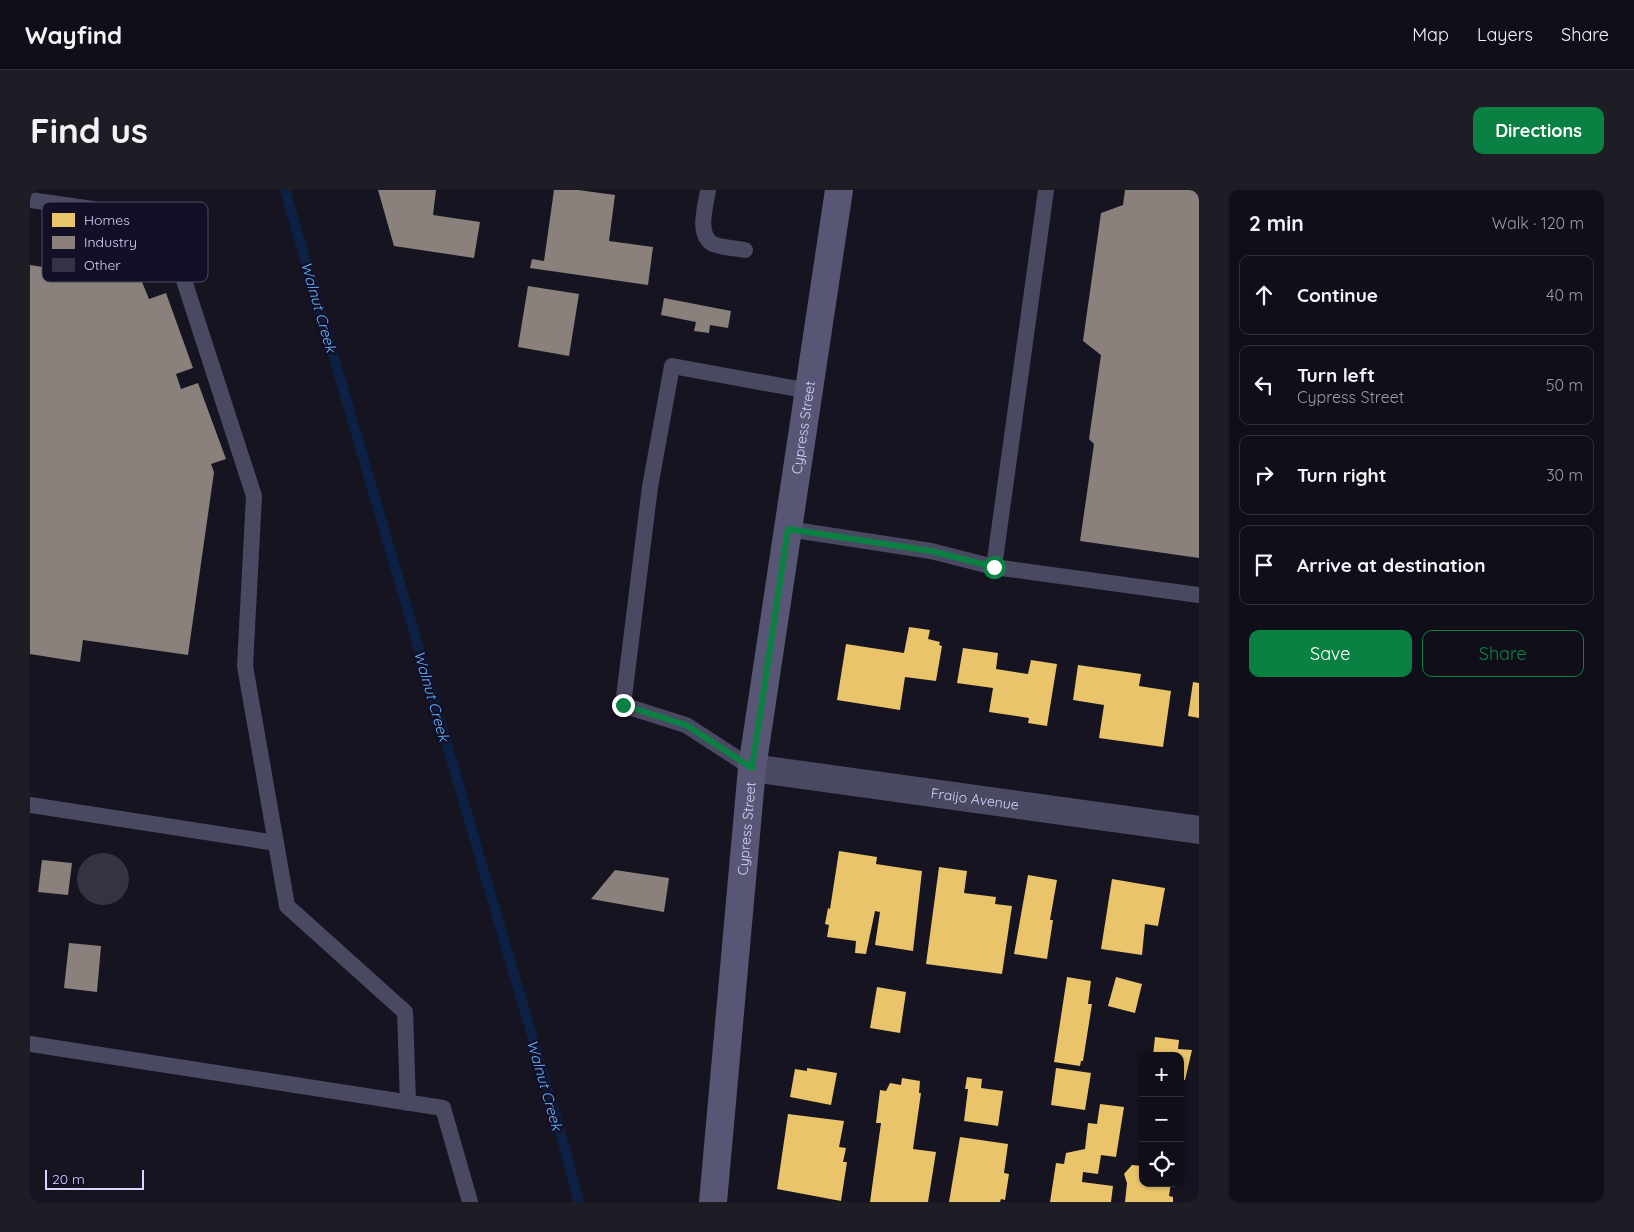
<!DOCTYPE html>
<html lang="en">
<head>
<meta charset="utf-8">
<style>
	:root { --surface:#100f19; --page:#1e1d26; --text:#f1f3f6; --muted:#9c9ca2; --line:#302f38; --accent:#0b8043 }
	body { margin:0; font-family:Quicksand,sans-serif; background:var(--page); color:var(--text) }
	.controls { position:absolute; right:15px; bottom:15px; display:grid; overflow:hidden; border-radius:10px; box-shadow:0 1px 4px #0004 }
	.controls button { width:45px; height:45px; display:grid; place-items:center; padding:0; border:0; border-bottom:1px solid var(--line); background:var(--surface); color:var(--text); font:25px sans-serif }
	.scale { position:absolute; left:15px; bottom:12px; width:99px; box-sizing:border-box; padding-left:5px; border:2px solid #d9d4ff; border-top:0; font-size:14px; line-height:18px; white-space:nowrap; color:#d9d4ff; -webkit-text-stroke:4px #130f26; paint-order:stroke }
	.stop { position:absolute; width:15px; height:15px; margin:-11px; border:4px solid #0b8043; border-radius:50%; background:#fff }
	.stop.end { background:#0b8043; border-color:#fff; box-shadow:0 1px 5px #0008 }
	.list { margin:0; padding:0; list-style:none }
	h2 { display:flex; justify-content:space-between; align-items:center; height:65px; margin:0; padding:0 20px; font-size:21px }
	h2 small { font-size:16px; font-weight:400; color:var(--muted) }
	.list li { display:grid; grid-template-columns:32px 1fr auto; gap:15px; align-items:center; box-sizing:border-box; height:80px; margin:0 10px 10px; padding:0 10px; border:1px solid var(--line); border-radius:10px }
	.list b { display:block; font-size:19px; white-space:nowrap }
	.list p { margin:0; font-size:16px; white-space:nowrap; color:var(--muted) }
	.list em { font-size:16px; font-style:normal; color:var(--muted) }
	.actions { display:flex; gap:10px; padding:15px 20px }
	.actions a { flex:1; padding:11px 0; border:1px solid var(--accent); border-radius:10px; text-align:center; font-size:18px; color:var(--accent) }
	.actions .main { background:var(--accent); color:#fff }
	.icon { flex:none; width:28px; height:28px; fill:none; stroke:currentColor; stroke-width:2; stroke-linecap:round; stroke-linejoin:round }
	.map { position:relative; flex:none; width:1169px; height:1012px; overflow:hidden; border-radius:10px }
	header { display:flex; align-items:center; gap:30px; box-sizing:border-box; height:70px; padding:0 25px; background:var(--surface); border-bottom:1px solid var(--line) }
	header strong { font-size:24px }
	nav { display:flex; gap:28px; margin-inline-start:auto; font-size:18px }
	.intro { display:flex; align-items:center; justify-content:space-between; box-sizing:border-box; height:120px; padding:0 30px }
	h1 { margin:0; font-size:35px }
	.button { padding:12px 22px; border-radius:10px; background:var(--accent); color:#fff; font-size:18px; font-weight:700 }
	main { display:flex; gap:30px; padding:0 30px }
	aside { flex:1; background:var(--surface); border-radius:10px; box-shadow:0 1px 4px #0004 }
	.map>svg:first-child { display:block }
</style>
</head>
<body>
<header>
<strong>Wayfind</strong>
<nav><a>Map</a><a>Layers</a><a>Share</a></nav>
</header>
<div class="intro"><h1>Find us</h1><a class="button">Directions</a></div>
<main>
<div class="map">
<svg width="1169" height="1012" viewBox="0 0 1169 1012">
	<rect width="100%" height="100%" fill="#161421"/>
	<g fill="#e9c46a">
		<path d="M 879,437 L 900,440 L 898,449 L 910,452 L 909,455 L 912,456 L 906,491 L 875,487 L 870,520 L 807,510 L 816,454 L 874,463 Z"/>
		<path d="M 933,458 L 968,463 L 966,479 L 998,484 L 1001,470 L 1027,474 L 1017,536 L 998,533 L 999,528 L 959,522 L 963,498 L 927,493 Z"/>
		<path d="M 1048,475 L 1111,484 L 1109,496 L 1141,501 L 1133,557 L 1069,548 L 1074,515 L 1043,510 Z"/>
		<path d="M 1163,492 L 1169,493 L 1169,528 L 1158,526 Z"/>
		<path d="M 809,661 L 847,667 L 846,674 L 892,681 L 883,761 L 845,755 L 850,722 L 845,721 L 836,764 L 825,763 L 826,751 L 797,747 L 799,735 L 795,734 L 798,718 L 800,719 Z"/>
		<path d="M 909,677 L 937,681 L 934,703 L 966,707 L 965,714 L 982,716 L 972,784 L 896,774 Z"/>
		<path d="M 998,685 L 1027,690 L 1020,730 L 1023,730 L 1017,769 L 984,764 Z"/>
		<path d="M 1082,689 L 1135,698 L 1128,736 L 1115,734 L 1112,765 L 1071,759 Z"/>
		<path d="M 1037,787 L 1061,791 L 1058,814 L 1062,814 L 1053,871 L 1051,871 L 1050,876 L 1024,872 Z"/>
		<path d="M 1086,787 L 1112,794 L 1105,823 L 1078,816 Z"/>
		<path d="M 847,797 L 876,802 L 870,843 L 840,838 Z"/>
		<path d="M 1125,847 L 1149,850 L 1148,859 L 1162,860 L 1155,890 L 1150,890 L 1150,866 L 1123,866 Z"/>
		<path d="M 777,878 L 807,883 L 801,915 L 760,907 L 765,879 L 777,881 Z"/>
		<path d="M 1026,878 L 1061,883 L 1055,920 L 1021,915 Z"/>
		<path d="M 937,887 L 952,889 L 951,898 L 973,901 L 968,936 L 934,931 L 938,899 L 935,899 Z"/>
		<path d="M 872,888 L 890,891 L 889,903 L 891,903 L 883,959 L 906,962 L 898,1012 L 840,1012 L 851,933 L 846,933 L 850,900 L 856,901 L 860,893 L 871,895 Z"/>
		<path d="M 1070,914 L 1094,917 L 1086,967 L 1071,965 L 1068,984 L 1053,982 L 1052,992 L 1083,996 L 1081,1012 L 1020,1012 L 1026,973 L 1034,974 L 1036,963 L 1055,959 L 1058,933 L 1067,934 Z"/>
		<path d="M 758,924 L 814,931 L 809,957 L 816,958 L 813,972 L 817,972 L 811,1011 L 747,999 Z"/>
		<path d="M 930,947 L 978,954 L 974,983 L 979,984 L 975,1010 L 971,1009 L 970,1012 L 919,1012 Z"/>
		<path d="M 1102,975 L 1113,976 L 1113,993 L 1141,993 L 1139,1006 L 1143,1007 L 1143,1012 L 1095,1012 L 1097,993 L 1094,984 Z"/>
	</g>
	<g fill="#8a817c">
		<path d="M 348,0 L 406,0 L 403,25 L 450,32 L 444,68 L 364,56 Z"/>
		<path d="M 524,0 L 548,0 L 585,5 L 579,51 L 623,57 L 618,95 L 500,78 L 502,69 L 514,71 Z"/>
		<path d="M 1095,0 L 1169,0 L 1169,368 L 1050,351 L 1064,254 L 1059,249 L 1071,165 L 1053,151 L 1071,23 L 1093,15 Z"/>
		<path d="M 0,75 L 112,92 L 119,109 L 136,103 L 163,178 L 146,184 L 151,199 L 168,193 L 196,269 L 181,274 L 184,282 L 158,465 L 53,450 L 50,472 L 0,464 Z"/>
		<path d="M 498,96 L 549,104 L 539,166 L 488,157 Z"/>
		<path d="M 634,108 L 701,121 L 698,138 L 680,135 L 679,143 L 664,141 L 666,132 L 631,125 Z"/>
		<path d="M 12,670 L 42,673 L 38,705 L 8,702 Z"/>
		<path d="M 585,680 L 639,688 L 634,722 L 561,709 Z"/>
		<path d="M 39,753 L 71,756 L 67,802 L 34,798 Z"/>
	</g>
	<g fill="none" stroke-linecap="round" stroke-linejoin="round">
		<path stroke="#0d2144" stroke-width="10" d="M 255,0 L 533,952 L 549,1012"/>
	</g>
	<circle fill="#343243" cx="73" cy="689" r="26"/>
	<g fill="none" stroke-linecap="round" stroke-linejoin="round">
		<g stroke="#4a4962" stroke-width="16">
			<path d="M 678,0 C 676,15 666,45 683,54 C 692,58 706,58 715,60"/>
			<path d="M 0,10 L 104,25 L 140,47 L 224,306 L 215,476 L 257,716 L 375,822 L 378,913"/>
			<path d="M 758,339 L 901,361 L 964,377 L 1169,405"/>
			<path d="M 964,377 L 1016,0"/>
			<path d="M 722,578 L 656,535 L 593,515 L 620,297 L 642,176 L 779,201"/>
			<path d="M 0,615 L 246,653"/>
			<path d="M 0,854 L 413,918 L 440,1012"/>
		</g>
		<path stroke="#4a4962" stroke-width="28" id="s1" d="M 722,578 L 1169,640"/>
		<path stroke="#575674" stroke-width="28" id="s2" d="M 683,1012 L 722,578 L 809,0"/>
	</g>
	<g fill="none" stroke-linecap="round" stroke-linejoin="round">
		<path stroke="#0b8043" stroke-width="6" d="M 593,515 L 656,535 L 722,578 L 758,339 L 901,361 L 964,377"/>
	</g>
	<g text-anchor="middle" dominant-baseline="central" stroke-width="5" stroke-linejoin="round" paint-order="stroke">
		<g font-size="14" fill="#d9d4ff" stroke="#130f26">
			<text stroke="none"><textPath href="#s2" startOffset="780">Cypress Street</textPath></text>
			<text stroke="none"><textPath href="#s1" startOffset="225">Fraijo Avenue</textPath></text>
			<text stroke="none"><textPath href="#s2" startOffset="375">Cypress Street</textPath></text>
		</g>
		<g font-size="15" font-style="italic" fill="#62b6ff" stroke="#130f26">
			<text transform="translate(289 117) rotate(74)">Walnut Creek</text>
			<text transform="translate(402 506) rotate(74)">Walnut Creek</text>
			<text transform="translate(515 895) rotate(74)">Walnut Creek</text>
		</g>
	</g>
	<rect x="12" y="12" width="166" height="80" rx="8" fill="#130f26" stroke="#4e4a67" stroke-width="1"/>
	<rect x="22" y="23" width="23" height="14" fill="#e9c46a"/>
	<rect x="22" y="46" width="23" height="13" fill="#8a817c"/>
	<rect x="22" y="68" width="23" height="14" fill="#343243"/>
	<g font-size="14" fill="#d9d4ff">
		<text x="54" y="35">Homes</text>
		<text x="54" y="57">Industry</text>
		<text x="54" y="80">Other</text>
	</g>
</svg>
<div class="controls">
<button>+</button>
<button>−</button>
<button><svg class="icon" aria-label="locate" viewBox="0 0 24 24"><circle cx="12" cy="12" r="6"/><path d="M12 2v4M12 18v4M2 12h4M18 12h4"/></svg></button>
</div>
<div class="scale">20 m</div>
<div class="stop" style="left:964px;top:377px"></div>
<div class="stop end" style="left:593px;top:515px"></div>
</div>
<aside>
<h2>2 min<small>Walk · 120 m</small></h2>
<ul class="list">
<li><svg class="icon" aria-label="ahead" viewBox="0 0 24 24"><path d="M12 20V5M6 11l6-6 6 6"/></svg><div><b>Continue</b></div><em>40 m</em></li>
<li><svg class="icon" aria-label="left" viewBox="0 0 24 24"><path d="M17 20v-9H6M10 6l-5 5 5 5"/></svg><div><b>Turn left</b><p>Cypress Street</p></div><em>50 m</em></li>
<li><svg class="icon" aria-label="right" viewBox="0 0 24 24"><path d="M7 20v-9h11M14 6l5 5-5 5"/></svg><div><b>Turn right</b></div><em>30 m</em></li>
<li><svg class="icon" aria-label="arrive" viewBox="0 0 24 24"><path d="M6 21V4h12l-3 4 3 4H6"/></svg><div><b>Arrive at destination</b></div></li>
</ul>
<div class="actions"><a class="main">Save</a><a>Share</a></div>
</aside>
</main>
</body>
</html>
